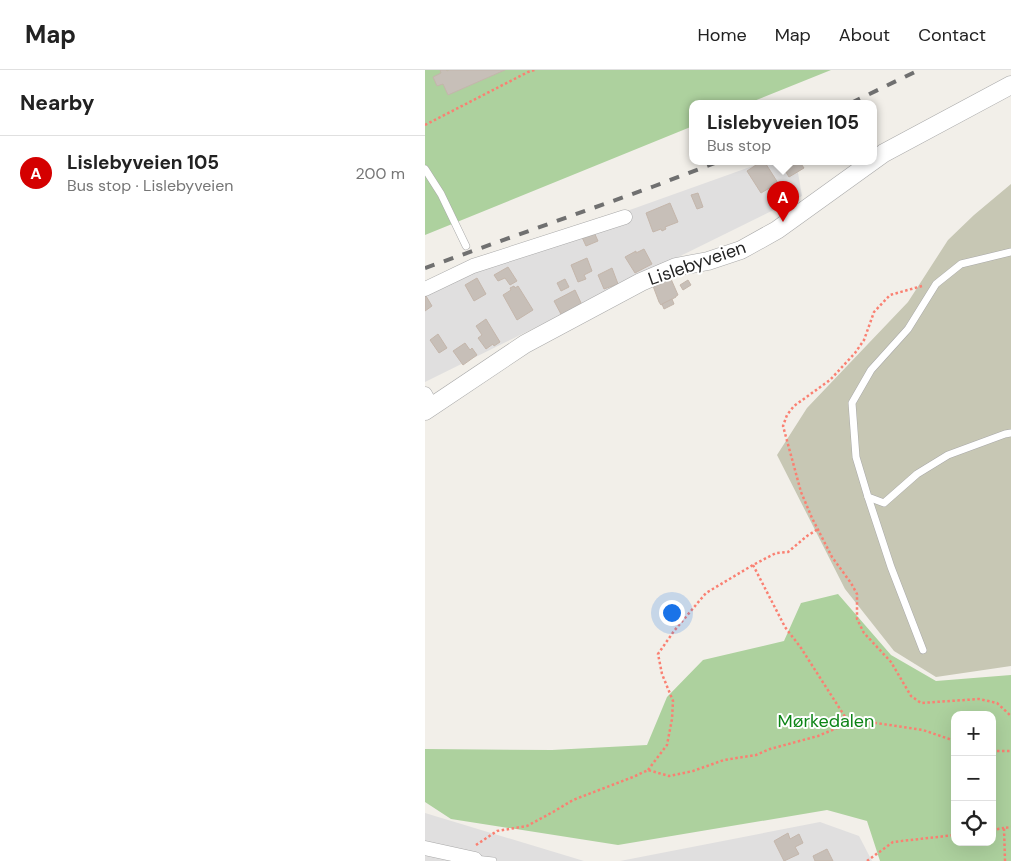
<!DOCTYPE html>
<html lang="en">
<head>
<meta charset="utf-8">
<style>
	:root { --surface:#fff; --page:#f2f2f2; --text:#222; --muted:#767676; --line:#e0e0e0; --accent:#d40000 }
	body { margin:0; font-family:"DM Sans",sans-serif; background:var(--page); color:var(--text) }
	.controls { position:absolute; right:15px; bottom:15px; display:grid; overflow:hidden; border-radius:10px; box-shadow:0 5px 20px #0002 }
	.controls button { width:45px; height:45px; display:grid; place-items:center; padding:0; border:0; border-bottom:1px solid var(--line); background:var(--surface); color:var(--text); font:25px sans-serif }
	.you { position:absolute; left:246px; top:542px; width:18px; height:18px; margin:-12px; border:4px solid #fff; border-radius:50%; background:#1a73e8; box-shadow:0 0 0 8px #1a73e833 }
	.badge { display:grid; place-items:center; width:32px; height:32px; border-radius:50%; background:var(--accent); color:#fff; font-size:16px; font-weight:700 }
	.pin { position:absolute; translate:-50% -41px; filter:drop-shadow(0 1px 2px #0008) }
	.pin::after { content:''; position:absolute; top:26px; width:18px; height:15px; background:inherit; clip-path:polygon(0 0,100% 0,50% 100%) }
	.popup { position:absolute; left:264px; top:30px; width:188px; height:65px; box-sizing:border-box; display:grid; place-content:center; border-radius:10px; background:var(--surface); filter:drop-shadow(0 1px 4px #0005); font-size:16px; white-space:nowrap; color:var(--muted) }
	.popup b { font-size:19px; color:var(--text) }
	.popup::after { content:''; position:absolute; left:50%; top:100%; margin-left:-10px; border:10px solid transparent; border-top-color:var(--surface) }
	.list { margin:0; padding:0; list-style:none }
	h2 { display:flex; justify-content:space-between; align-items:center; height:65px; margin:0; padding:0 20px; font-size:21px }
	h2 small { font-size:16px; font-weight:400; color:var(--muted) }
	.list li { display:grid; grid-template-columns:32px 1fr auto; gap:15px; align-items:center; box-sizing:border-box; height:75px; padding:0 20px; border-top:1px solid var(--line) }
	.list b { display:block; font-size:19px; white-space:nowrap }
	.list p { margin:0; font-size:16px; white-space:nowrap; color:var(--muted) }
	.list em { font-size:16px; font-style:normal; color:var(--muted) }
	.icon { flex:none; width:28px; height:28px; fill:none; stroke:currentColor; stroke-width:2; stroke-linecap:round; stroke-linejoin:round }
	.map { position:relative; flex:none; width:586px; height:791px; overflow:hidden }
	header { display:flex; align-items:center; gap:30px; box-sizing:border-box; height:70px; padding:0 25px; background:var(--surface); border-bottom:1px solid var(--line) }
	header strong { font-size:24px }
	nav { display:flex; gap:28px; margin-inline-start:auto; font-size:18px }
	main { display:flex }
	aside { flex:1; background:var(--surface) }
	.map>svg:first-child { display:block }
</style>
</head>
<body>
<header>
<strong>Map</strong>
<nav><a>Home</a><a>Map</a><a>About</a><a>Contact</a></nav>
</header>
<main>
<aside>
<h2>Nearby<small></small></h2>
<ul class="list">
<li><span class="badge">A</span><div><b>Lislebyveien 105</b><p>Bus stop · Lislebyveien</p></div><em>200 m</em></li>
</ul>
</aside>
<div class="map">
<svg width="586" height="791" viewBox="0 0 586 791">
	<rect width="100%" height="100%" fill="#f2efe9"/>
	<g fill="#e0dfdf">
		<path d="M 342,91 L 371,91 L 377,126 L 0,312 L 0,213 Z"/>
		<path d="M 0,743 L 159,791 L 0,791 Z"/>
		<path d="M 395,752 L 434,766 L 447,791 L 195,791 Z"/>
	</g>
	<path fill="#c7c7b4" d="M 586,114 L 586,596 L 511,607 L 469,581 L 420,519 L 352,385 L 382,338 L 483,232 L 523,170 L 549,145 Z"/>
	<g fill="#add19e" fill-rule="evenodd">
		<path d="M 0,0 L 406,0 L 324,33 L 268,33 L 268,56 L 0,165 Z"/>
		<path d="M 413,524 L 466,585 L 511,611 L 586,605 L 586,791 L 455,791 L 442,751 L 402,740 L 193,775 L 26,749 L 0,732 L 0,679 L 127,680 L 222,675 L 242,627 L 278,590 L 359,571 L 376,533 ZM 530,645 L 567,645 L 567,772 L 530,772 Z"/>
	</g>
	<g fill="#c7bfb8" stroke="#c4b6ab">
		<path d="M 15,0 L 21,0 L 22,1 L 24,0 L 80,0 L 23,25 L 18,14 L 12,16 L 8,7 L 16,3 Z"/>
		<path d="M 337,91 L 339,91 L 353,113 L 336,123 L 322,101 Z"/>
		<path d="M 372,91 L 374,91 L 379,98 L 364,107 L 359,99 Z"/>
		<path d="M 273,123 L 278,137 L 272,139 L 266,125 Z"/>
		<path d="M 245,133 L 253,152 L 240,157 L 241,159 L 237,161 L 236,159 L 228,162 L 221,143 Z"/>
		<path d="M 168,160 L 173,171 L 161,176 L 156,165 Z"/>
		<path d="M 219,179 L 227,194 L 210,203 L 200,187 L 211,181 L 211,183 Z"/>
		<path d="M 162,188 L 167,201 L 159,205 L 161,209 L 153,212 L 146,195 Z"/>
		<path d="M 83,197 L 92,211 L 85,215 L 80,208 L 73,211 L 69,205 Z"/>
		<path d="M 187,198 L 193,214 L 179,219 L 173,205 Z"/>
		<path d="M 52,208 L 61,224 L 49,231 L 40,215 Z"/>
		<path d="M 140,209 L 144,217 L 136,221 L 132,213 Z"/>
		<path d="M 246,209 L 253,225 L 251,226 L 251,227 L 236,235 L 234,232 L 228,216 Z"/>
		<path d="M 263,210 L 266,215 L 258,220 L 255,215 Z"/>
		<path d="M 89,216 L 90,218 L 93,216 L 108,240 L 92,250 L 78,225 L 86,220 L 85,218 Z"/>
		<path d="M 150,220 L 157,235 L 137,246 L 129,231 Z"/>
		<path d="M 1,226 L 7,236 L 0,241 L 0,227 Z"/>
		<path d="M 247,229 L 249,234 L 239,239 L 237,234 Z"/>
		<path d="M 61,249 L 75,272 L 69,276 L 68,274 L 61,279 L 53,268 L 57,265 L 51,256 Z"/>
		<path d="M 13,264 L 22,278 L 14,283 L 5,270 Z"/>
		<path d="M 40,273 L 45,280 L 47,278 L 52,285 L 38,295 L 28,281 Z"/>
		<path d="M 363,763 L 365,769 L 374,764 L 378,773 L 370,777 L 374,784 L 359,791 L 349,771 Z"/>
		<path d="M 402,779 L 408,791 L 390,791 L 388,786 Z"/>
	</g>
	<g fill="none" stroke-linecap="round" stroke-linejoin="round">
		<defs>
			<g id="service">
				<path d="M 0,99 L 16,124 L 41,176"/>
				<path d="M 586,182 L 536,194 L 511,214 L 483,259 L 446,300 L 427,333 L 431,387 L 443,427 L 459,433 L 492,404 L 523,385 L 580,364 L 586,363"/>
				<path d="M 443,427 L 466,497 L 498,580"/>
				<path d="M 49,790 L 50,789 L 68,791"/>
			</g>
			<g id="minor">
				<path d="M 0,219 L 48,196 L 200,147"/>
				<path d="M 0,324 L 7,337"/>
				<path d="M 0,778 L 50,789"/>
			</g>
			<path id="tertiary" d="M 0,341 L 100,274 L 216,212 L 251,197 L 283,191 L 316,180 L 352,160 L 459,83 L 586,15"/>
		</defs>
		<use href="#service" stroke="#a9a9a9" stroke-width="8"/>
		<use href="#minor" stroke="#a9a9a9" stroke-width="15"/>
		<use href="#tertiary" stroke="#a9a9a9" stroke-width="19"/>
		<g stroke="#fa8072" stroke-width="2.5" stroke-dasharray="2.5 2.5" stroke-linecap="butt">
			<path d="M 0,55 L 103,2 L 110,0"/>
			<path d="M 497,216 L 465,225 L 449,242 L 439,270 L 430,283 L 405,310 L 369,336 L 362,345 L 358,356 L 376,422 L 387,448 L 407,487 L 426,513 L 432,524 L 432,549 L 439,563 L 466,592 L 486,626 L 496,633 L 554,629 L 572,633 L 586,646"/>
			<path d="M 328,495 L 360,557 L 376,578 L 424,653"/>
			<path d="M 567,681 L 586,681"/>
			<path d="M 223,700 L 242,675 L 247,649 L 248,631 L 237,604 L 233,584 L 249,561 L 281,523 L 328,495 L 351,483 L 363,482 L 382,466 L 393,459"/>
			<path d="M 567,760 L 579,758"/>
			<path d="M 51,775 L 72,761 L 102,756 L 128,742 L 148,730 L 208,707 L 223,700 L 244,706 L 268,701 L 299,690 L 331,685 L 345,679 L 393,666 L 424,653 L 451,653 L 498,660 L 530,671"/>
			<path d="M 442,791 L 468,772 L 530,765"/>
			<path d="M 580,791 L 579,758 L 586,757"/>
		</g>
		<use href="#service" stroke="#fff" stroke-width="7"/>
		<use href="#minor" stroke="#fff" stroke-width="14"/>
		<use href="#tertiary" stroke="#fff" stroke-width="18"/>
		<g stroke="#707070" stroke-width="4" stroke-dasharray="10 10" stroke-linecap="butt">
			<path d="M 426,33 L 494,0"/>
			<path d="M 0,198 L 227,117 L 295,91"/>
		</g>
	</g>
	<g text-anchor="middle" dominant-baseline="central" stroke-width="4" stroke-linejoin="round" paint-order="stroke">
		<g font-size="18" fill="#222" stroke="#fff">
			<text transform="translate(272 193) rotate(-19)">Lislebyveien</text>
		</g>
		<g font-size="18" fill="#0c8416" stroke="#fff">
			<text x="401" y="651">Mørkedalen</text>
		</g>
	</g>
</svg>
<div class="controls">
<button>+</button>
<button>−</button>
<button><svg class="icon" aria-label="locate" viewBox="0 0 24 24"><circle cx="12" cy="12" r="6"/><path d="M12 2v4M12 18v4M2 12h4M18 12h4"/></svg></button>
</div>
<div class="you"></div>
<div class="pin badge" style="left:358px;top:152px">A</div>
<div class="popup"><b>Lislebyveien 105</b>Bus stop</div>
</div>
</main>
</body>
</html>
